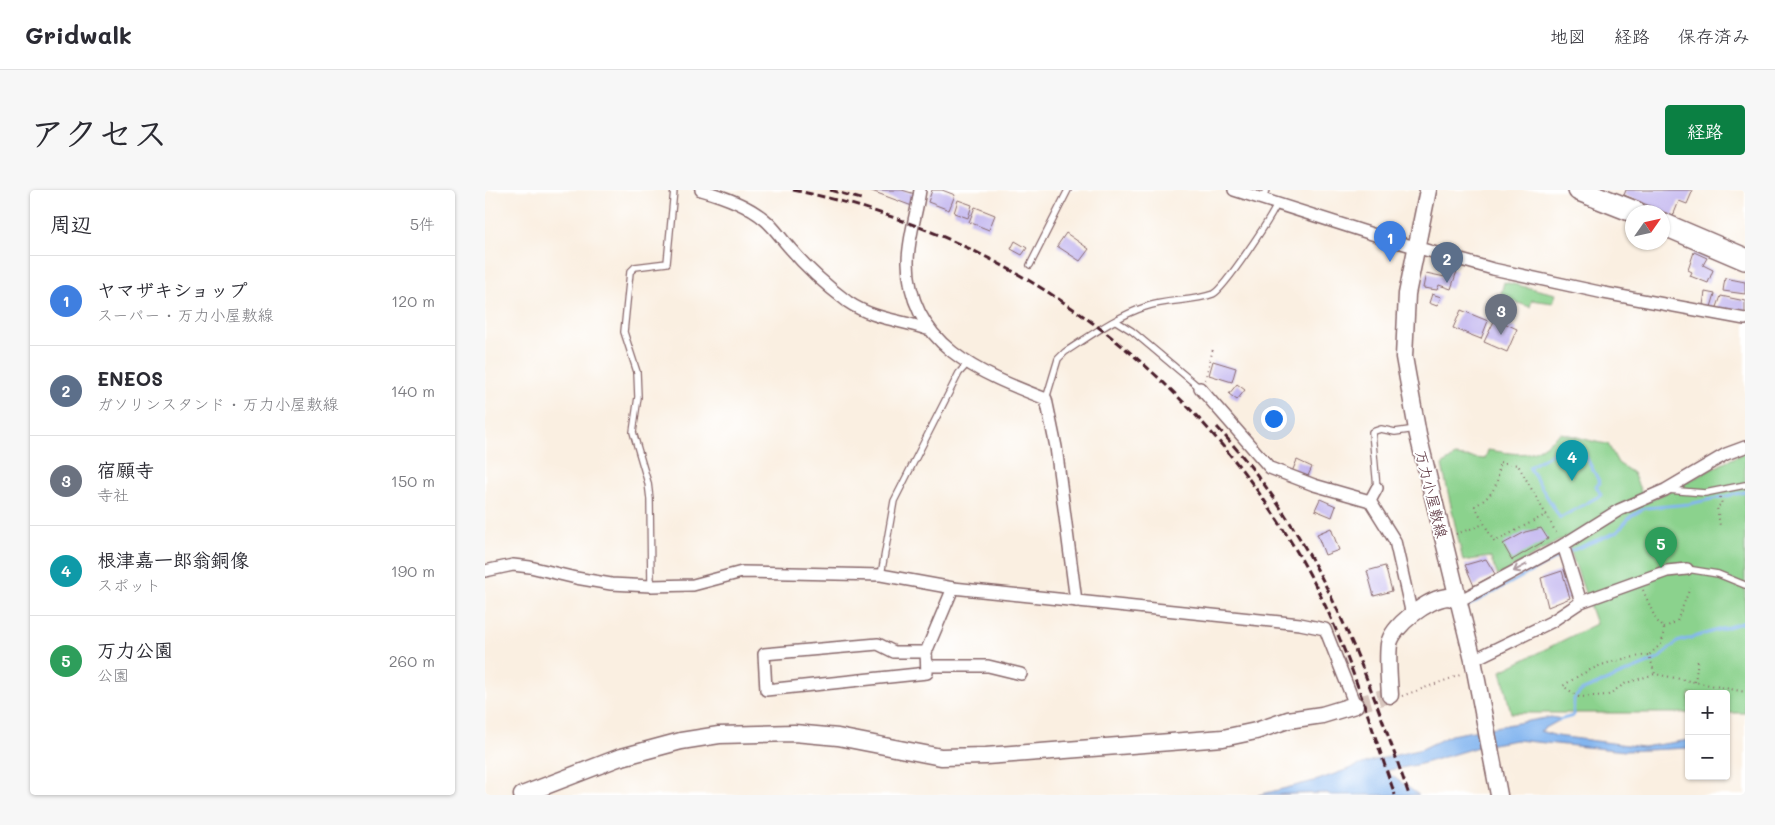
<!DOCTYPE html>
<html lang="ja">
<head>
<meta charset="utf-8">
<style>
	:root { --surface:#fff; --page:#f7f7f7; --text:#2b2b33; --muted:#7c7c81; --line:#e1e1e2; --accent:#0b8043 }
	body { margin:0; font-family:Mali,"Klee One",sans-serif; background:var(--page); color:var(--text) }
	.controls { position:absolute; right:15px; bottom:15px; display:grid; overflow:hidden; border-radius:5px; box-shadow:0 1px 4px #0004 }
	.controls button { width:45px; height:45px; display:grid; place-items:center; padding:0; border:0; border-bottom:1px solid var(--line); background:var(--surface); color:var(--text); font:25px sans-serif }
	.compass { position:absolute; left:1140px; top:15px; width:45px; height:45px; border-radius:50%; background:var(--surface); box-shadow:0 1px 4px #0004; rotate:56deg }
	.you { position:absolute; left:788px; top:228px; width:18px; height:18px; margin:-12px; border:4px solid #fff; border-radius:50%; background:#1a73e8; box-shadow:0 0 0 8px #1a73e833 }
	.badge { display:grid; place-items:center; width:32px; height:32px; border-radius:50%; background:var(--accent); color:#fff; font-size:16px; font-weight:700 }
	.pin { position:absolute; translate:-50% -41px; filter:drop-shadow(0 1px 2px #0008) }
	.pin::after { content:''; position:absolute; top:26px; width:18px; height:15px; background:inherit; clip-path:polygon(0 0,100% 0,50% 100%) }
	.list { margin:0; padding:0; list-style:none }
	h2 { display:flex; justify-content:space-between; align-items:center; height:65px; margin:0; padding:0 20px; font-size:21px }
	h2 small { font-size:16px; font-weight:400; color:var(--muted) }
	.list li { display:grid; grid-template-columns:32px 1fr auto; gap:15px; align-items:center; box-sizing:border-box; height:90px; padding:0 20px; border-top:1px solid var(--line) }
	.list b { display:block; font-size:19px; white-space:nowrap }
	.list p { margin:0; font-size:16px; white-space:nowrap; color:var(--muted) }
	.list em { font-size:16px; font-style:normal; color:var(--muted) }
	.map { position:relative; flex:none; width:1260px; height:605px; overflow:hidden; border-radius:5px }
	header { display:flex; align-items:center; gap:30px; box-sizing:border-box; height:70px; padding:0 25px; background:var(--surface); border-bottom:1px solid var(--line) }
	header strong { font-size:24px }
	nav { display:flex; gap:28px; margin-inline-start:auto; font-size:18px }
	.intro { display:flex; align-items:center; justify-content:space-between; box-sizing:border-box; height:120px; padding:0 30px }
	h1 { margin:0; font-size:35px }
	.button { padding:12px 22px; border-radius:5px; background:var(--accent); color:#fff; font-size:18px; font-weight:700 }
	main { display:flex; gap:30px; padding:0 30px }
	aside { flex:1; background:var(--surface); border-radius:5px; box-shadow:0 1px 4px #0004 }
	.map>svg:first-child { display:block }
</style>
</head>
<body>
<header>
<strong>Gridwalk</strong>
<nav><a>地図</a><a>経路</a><a>保存済み</a></nav>
</header>
<div class="intro"><h1>アクセス</h1><a class="button">経路</a></div>
<main>
<aside>
<h2>周辺<small>5件</small></h2>
<ul class="list">
<li><span class="badge" style="background:#3f7fe0">1</span><div><b>ヤマザキショップ</b><p>スーパー · 万力小屋敷線</p></div><em>120 m</em></li>
<li><span class="badge" style="background:#5c6f8a">2</span><div><b>ENEOS</b><p>ガソリンスタンド · 万力小屋敷線</p></div><em>140 m</em></li>
<li><span class="badge" style="background:#6b7280">3</span><div><b>宿願寺</b><p>寺社</p></div><em>150 m</em></li>
<li><span class="badge" style="background:#0f9aa8">4</span><div><b>根津嘉一郎翁銅像</b><p>スポット</p></div><em>190 m</em></li>
<li><span class="badge" style="background:#2e9e5b">5</span><div><b>万力公園</b><p>公園</p></div><em>260 m</em></li>
</ul>
</aside>
<div class="map">
<svg width="1260" height="605" viewBox="0 0 1260 605">
	<rect width="100%" height="100%" fill="#fff"/>
	<filter id="ink" filterUnits="userSpaceOnUse"><feTurbulence type="fractalNoise" baseFrequency=".02" numOctaves="2"/><feDisplacementMap in="SourceGraphic" scale="10" xChannelSelector="R" yChannelSelector="G"/><feConvolveMatrix kernelMatrix="1 2 1 2 8 2 1 2 1" color-interpolation-filters="sRGB"/></filter>
	<filter id="wash" filterUnits="userSpaceOnUse"><feTurbulence type="fractalNoise" baseFrequency=".0096" numOctaves="4" result="noise"/><feDisplacementMap in="SourceGraphic" scale="20" xChannelSelector="R" yChannelSelector="G"/><feGaussianBlur stdDeviation="1.12" result="paint"/><feColorMatrix in="noise" values="0 0 0 0 0 0 0 0 0 0 0 0 0 0 0 0 0 1.4 0 .05"/><feComposite in="paint" operator="in"/></filter>
	<g filter="url(#wash)">
		<rect width="100%" height="100%" fill="#faefe1"/>
		<g fill="#8bd28d" stroke="#6a785c">
			<path d="M 1019,92 L 1071,104 L 1068,113 L 1047,110 L 1045,117 L 1015,107 Z"/>
			<path d="M 1075,243 C 1093,246 1105,252 1123,254 L 1133,273 L 1148,283 L 1161,313 L 1260,262 L 1260,523 L 1241,523 L 1241,504 L 1204,504 L 1204,523 L 1026,523 L 1016,481 L 1111,434 L 1084,357 L 1077,349 L 1013,386 L 1005,367 L 978,371 L 957,275 L 970,266 L 1000,269 L 1003,260 C 1040,265 1046,269 1075,243 Z"/>
		</g>
		<path fill="#83b5ef" stroke="#666a8d" d="M 1066,527 L 1077,529 L 1055,541 L 1072,546 L 1158,557 L 1204,550 L 1204,558 L 1140,561 L 1031,550 L 996,556 L 936,574 L 900,581 L 934,605 L 846,605 L 842,603 L 773,605 L 833,590 L 886,571 L 937,559 L 966,545 Z"/>
		<g fill="none" stroke-linecap="round" stroke-linejoin="round">
			<g stroke="#83b5ef" stroke-width="3">
				<path d="M 1085,253 L 1091,263 L 1097,259 L 1115,293 L 1111,296 L 1116,305 L 1075,328 L 1044,277 Z"/>
				<path d="M 1083,362 L 1132,342 L 1146,326 L 1160,318 L 1204,314 L 1260,302"/>
				<path d="M 981,417 L 1077,365"/>
				<path d="M 1074,530 L 1088,526 L 1089,509 L 1096,501 L 1173,469 L 1192,452 L 1260,432"/>
			</g>
		</g>
		<g id="blocks">
			<g fill="#c2b6ef">
				<path d="M 384,0 L 417,0 L 430,4 L 427,16 Z"/>
				<path d="M 447,0 L 457,0 L 470,5 L 464,20 L 443,12 Z"/>
				<path d="M 1141,0 L 1208,0 L 1202,14 L 1194,11 L 1188,26 L 1139,5 Z"/>
				<path d="M 473,10 L 487,15 L 483,28 L 469,23 Z"/>
				<path d="M 490,17 L 510,25 L 504,40 L 484,32 Z"/>
				<path d="M 581,43 L 604,59 L 595,71 L 572,56 Z"/>
				<path d="M 530,51 L 542,58 L 537,65 L 526,59 Z"/>
				<path d="M 1209,62 L 1222,68 L 1218,75 L 1228,80 L 1223,93 L 1205,86 L 1207,82 L 1203,80 Z"/>
				<path d="M 964,78 L 972,81 L 966,99 L 954,95 L 952,100 L 938,98 L 941,83 L 960,87 Z"/>
				<path d="M 1240,88 L 1260,92 L 1260,104 L 1238,101 Z"/>
				<path d="M 1220,102 L 1230,104 L 1226,117 L 1218,115 Z"/>
				<path d="M 947,104 L 956,107 L 952,116 L 944,113 Z"/>
				<path d="M 1236,106 L 1260,111 L 1260,127 L 1231,120 Z"/>
				<path d="M 976,120 L 1003,131 L 996,149 L 968,138 Z"/>
				<path d="M 1010,129 L 1032,139 L 1022,162 L 999,152 Z"/>
				<path d="M 728,171 L 751,178 L 747,192 L 724,185 Z"/>
				<path d="M 752,194 L 760,200 L 752,210 L 744,204 Z"/>
				<path d="M 812,270 L 827,277 L 822,288 L 806,284 Z"/>
				<path d="M 835,309 L 851,316 L 847,327 L 830,320 Z"/>
				<path d="M 846,338 L 854,360 L 840,365 L 832,344 Z"/>
				<path d="M 1056,338 L 1063,349 L 1027,370 L 1018,354 L 1040,342 Z"/>
				<path d="M 1001,369 L 1010,384 L 989,396 L 980,375 Z"/>
				<path d="M 900,376 L 907,401 L 889,406 L 882,381 Z"/>
				<path d="M 1077,381 L 1085,408 L 1063,417 L 1056,388 Z"/>
			</g>
		</g>
	</g>
	<g filter="url(#ink)">
		<use href="#blocks" fill-opacity="0" stroke="#88686b" stroke-width="1"/>
		<g fill="none" stroke-linecap="round" stroke-linejoin="round">
			<path stroke="#d7c5bd" stroke-width="16" stroke-dasharray="16 8" stroke-linecap="butt" d="M 870,515 L 905,505"/>
			<defs>
				<g id="lane">
					<path d="M 778,10 L 781,0"/>
					<path d="M 545,75 L 583,0"/>
					<path d="M 631,131 L 647,141 L 715,198"/>
					<path d="M 561,209 L 573,169 L 580,162 C 605,146 632,126 660,117 C 681,109 707,112 728,104 C 739,99 786,28 792,14"/>
					<path d="M 892,298 L 887,242 L 896,239 L 910,242 L 931,239"/>
					<path d="M 1182,300 L 1220,303 L 1260,295"/>
					<path d="M 1202,379 L 1233,384 L 1260,395"/>
					<path d="M 396,385 L 409,311 L 474,183 L 483,173"/>
					<path d="M 166,396 L 165,309 L 163,293 L 148,242 L 153,207 L 152,182 L 139,142 L 145,82 L 150,77 L 182,73 L 189,0"/>
				</g>
				<g id="street">
					<path d="M 216,0 C 237,6 261,14 279,29 C 289,37 295,47 304,57 C 320,76 343,97 363,112 C 388,129 415,130 442,139"/>
					<path d="M 435,0 C 432,23 423,48 423,72 C 424,155 494,183 561,209 L 571,257 L 591,411"/>
					<path d="M 749,0 L 909,51 L 1008,79 L 1119,103 L 1260,129"/>
					<path d="M 715,198 L 785,278 L 829,295 L 885,311 L 892,298"/>
					<path d="M 885,311 L 910,351 L 927,425"/>
					<path d="M 1078,355 L 1096,412"/>
					<path d="M 0,381 L 28,375 L 45,377 L 91,388 L 126,394 L 166,396 L 208,395 L 257,382 L 396,385 L 468,398 L 815,434 L 840,439 L 870,515"/>
					<path d="M 974,411 L 1078,355 L 1134,320 L 1180,300 L 1241,264 L 1260,257"/>
					<path d="M 441,462 L 409,462 L 393,454 L 279,464 L 281,500 L 442,483 L 441,462 L 468,398"/>
					<path d="M 988,470 L 1066,432 L 1096,412 L 1182,381 L 1202,379"/>
					<path d="M 442,476 L 503,476 L 536,484"/>
				</g>
				<g id="secondary">
					<path d="M 943,0 L 922,104 L 919,167 L 933,245 L 988,470 L 1014,605"/>
					<path d="M 905,505 C 904,489 902,470 904,454 C 907,436 944,408 963,407 C 966,407 971,410 974,411"/>
					<path d="M 37,605 L 133,568 L 196,551 L 234,545 L 309,543 L 353,547 L 456,567 L 501,566 L 738,548 L 771,541 L 803,530 L 837,525 L 870,515"/>
				</g>
				<g id="highway">
					<path d="M 1094,0 L 1150,22"/>
					<path d="M 1178,34 L 1260,69"/>
				</g>
			</defs>
			<use href="#lane" stroke="#88686b" stroke-width="8"/>
			<use href="#street" stroke="#88686b" stroke-width="14"/>
			<use href="#secondary" stroke="#88686b" stroke-width="19"/>
			<use href="#highway" stroke="#88686b" stroke-width="24"/>
			<g stroke="#88686b" stroke-width="2" stroke-dasharray="1 4" stroke-linecap="butt">
				<path d="M 720,190 L 728,159"/>
				<path d="M 1235,307 L 1237,314 L 1232,317 L 1235,336"/>
				<path d="M 1062,324 L 1009,352 L 990,316 C 1009,305 1014,294 1014,272 L 1033,275 L 1073,346"/>
				<path d="M 971,344 L 999,334"/>
				<path d="M 1158,400 L 1171,430 L 1179,438 L 1177,453 L 1164,465 L 1170,484 L 1260,502"/>
				<path d="M 1179,438 L 1192,431 L 1205,398"/>
				<path d="M 1163,465 C 1127,470 1108,475 1078,496 L 1094,507 L 1123,505 L 1141,493 L 1170,484"/>
				<path d="M 1210,492 L 1213,470"/>
				<path d="M 917,506 L 978,484"/>
			</g>
			<use href="#lane" stroke="#fff" stroke-width="5.5"/>
			<use href="#street" stroke="#fff" stroke-width="11"/>
			<use href="#secondary" stroke="#fff" stroke-width="16"/>
			<use href="#highway" stroke="#fff" stroke-width="21"/>
			<g stroke="#4a1f2b" stroke-width="3" stroke-dasharray="8 4" stroke-linecap="butt">
				<path d="M 308,0 C 531,45 717,185 825,385 C 862,454 884,531 910,605"/>
				<path d="M 345,0 L 376,9"/>
				<path d="M 732,237 C 833,347 876,467 924,605"/>
			</g>
		</g>
		<defs><path id="oneway-shaft" d="M-6 0H5M1.5-3L5.5 0L1.5 3" fill="none" stroke-width="1.6" stroke-linecap="round" stroke-linejoin="round" transform="scale(1.25)"/></defs>
		<use stroke="#ae9aa0" href="#oneway-shaft" transform="translate(1035 378) rotate(152)"/>
	</g>
	<g text-anchor="middle" dominant-baseline="central" stroke-width="4" stroke-linejoin="round" paint-order="stroke">
		<g font-size="15" fill="#4a1f2b" stroke="#fff">
			<text transform="translate(947 304) rotate(76)">万力小屋敷線</text>
		</g>
	</g>
</svg>
<div class="controls">
<button>+</button>
<button>−</button>
</div>
<svg class="compass" viewBox="-18 -18 36 36"><path d="M0-13l5 13h-10z" fill="#e53935"/><path d="M0 13l5-13h-10z" fill="#7c7c81"/></svg>
<div class="you"></div>
<div class="pin badge" style="left:905px;top:72px;background:#3f7fe0">1</div>
<div class="pin badge" style="left:962px;top:93px;background:#5c6f8a">2</div>
<div class="pin badge" style="left:1016px;top:145px;background:#6b7280">3</div>
<div class="pin badge" style="left:1087px;top:291px;background:#0f9aa8">4</div>
<div class="pin badge" style="left:1176px;top:378px;background:#2e9e5b">5</div>
</div>
</main>
</body>
</html>
